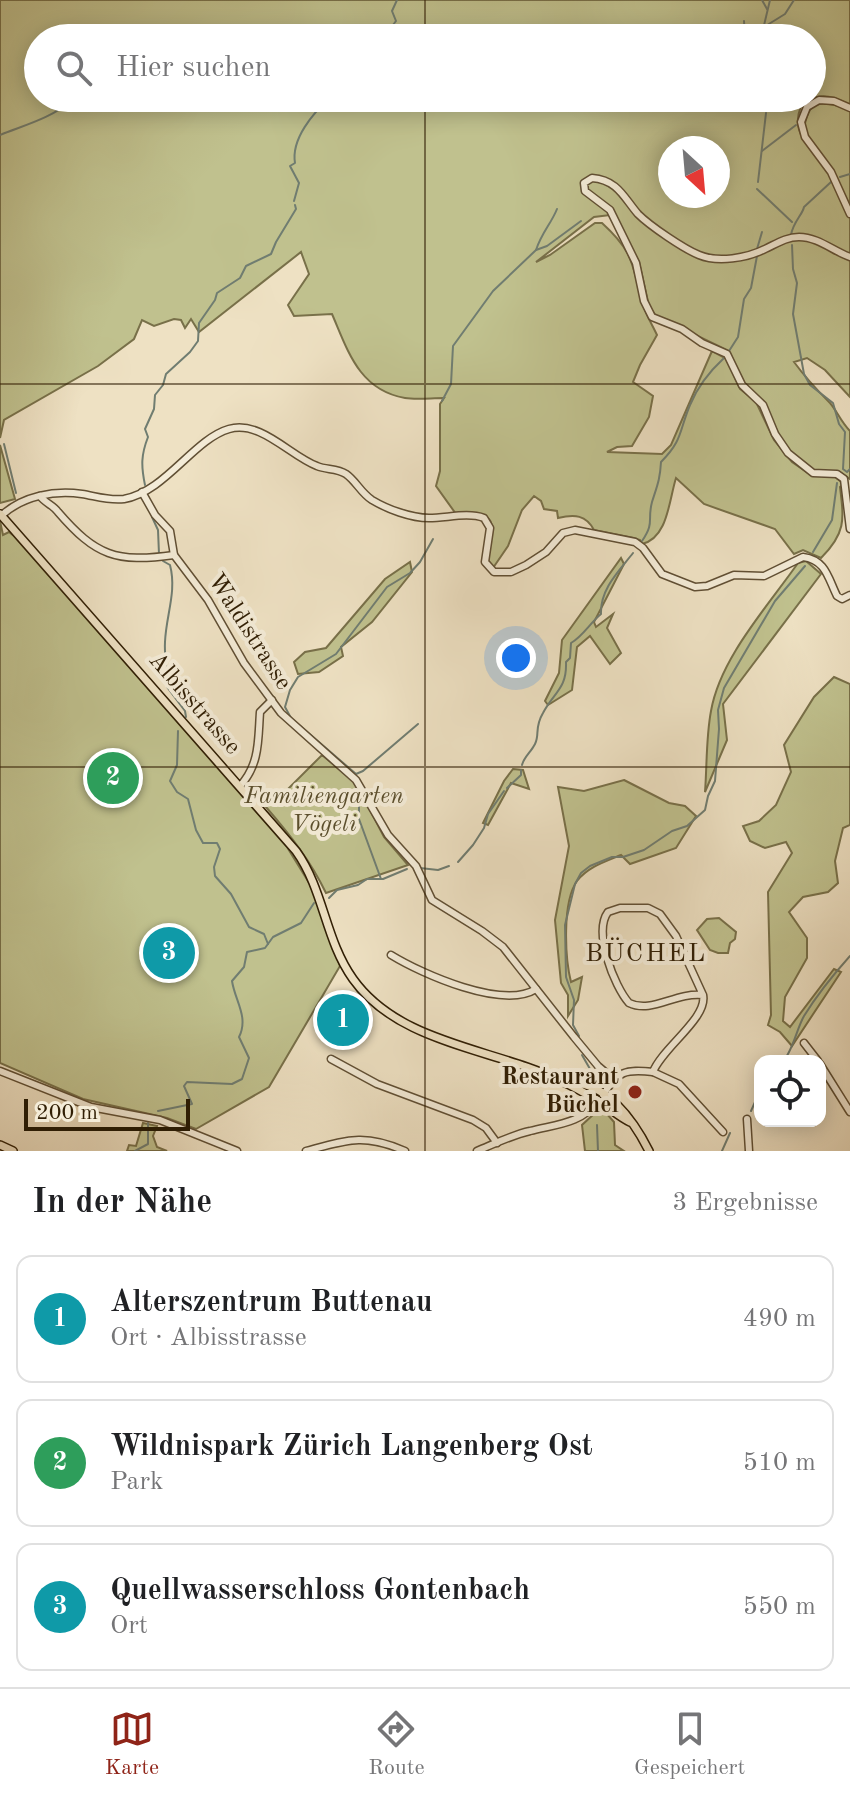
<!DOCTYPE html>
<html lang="de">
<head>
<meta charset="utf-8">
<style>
	:root { --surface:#fff; --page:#f2f2f2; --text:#202124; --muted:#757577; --line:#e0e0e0; --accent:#8f2418 }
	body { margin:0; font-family:"Old Standard TT",serif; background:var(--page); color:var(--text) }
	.controls { position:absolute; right:24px; bottom:24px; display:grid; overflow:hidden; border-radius:16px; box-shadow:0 4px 20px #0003 }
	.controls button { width:72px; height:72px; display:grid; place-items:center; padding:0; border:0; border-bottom:2px solid var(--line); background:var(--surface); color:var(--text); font:40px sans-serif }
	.compass { position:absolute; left:658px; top:136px; width:72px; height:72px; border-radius:50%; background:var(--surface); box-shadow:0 4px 20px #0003; rotate:154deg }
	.scale { position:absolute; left:24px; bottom:20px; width:166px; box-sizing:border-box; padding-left:8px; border:4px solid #301e04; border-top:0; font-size:22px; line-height:28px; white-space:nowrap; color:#301e04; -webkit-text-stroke:6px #f4ecd8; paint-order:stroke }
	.you { position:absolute; left:516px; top:658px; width:28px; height:28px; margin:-20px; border:6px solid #fff; border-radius:50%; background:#1a73e8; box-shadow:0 0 0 12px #1a73e833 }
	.badge { display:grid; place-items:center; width:52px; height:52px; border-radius:50%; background:var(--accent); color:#fff; font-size:26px; font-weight:700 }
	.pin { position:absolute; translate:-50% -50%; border:4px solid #fff; box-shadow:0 2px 8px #0006 }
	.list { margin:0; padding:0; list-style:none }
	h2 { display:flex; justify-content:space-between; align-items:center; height:104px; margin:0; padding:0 32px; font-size:34px }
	h2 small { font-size:26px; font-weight:400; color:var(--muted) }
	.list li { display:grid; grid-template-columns:52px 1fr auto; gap:24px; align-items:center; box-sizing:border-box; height:128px; margin:0 16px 16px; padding:0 16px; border:2px solid var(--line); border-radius:16px }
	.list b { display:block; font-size:30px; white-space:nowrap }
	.list p { margin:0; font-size:26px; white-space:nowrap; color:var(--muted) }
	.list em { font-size:26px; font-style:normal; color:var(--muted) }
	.icon { flex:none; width:44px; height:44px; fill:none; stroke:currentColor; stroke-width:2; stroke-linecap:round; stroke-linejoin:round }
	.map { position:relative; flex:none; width:850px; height:1151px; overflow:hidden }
	.search { position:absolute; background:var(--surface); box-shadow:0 4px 20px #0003; left:24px; right:24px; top:24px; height:88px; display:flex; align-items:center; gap:20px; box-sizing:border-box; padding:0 28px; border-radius:44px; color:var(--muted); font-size:30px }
	.sheet { height:536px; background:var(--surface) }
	nav { display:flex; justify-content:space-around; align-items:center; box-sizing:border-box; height:112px; border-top:2px solid var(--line); background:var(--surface); font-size:22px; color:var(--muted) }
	nav a { display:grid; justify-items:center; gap:4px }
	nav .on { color:var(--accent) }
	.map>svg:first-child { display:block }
</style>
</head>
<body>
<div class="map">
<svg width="850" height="1151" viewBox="0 0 850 1151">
	<rect width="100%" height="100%" fill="#eee1c3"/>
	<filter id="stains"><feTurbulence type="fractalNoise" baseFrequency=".0025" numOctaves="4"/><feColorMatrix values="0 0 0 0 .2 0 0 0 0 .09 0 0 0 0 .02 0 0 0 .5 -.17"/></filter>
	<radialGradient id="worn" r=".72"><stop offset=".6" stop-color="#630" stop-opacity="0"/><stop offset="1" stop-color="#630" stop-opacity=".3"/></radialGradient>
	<g fill="#c0c18e" stroke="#787049" stroke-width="2" fill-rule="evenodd">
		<path d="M 0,0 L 850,0 L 850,105 C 840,100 828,94 818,97 C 813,98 809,100 805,100 C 797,111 795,126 803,138 C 806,101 816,97 850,110 L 850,397 L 825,370 L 807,358 L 794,362 C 805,377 817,390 830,403 C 837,411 841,422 850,431 L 850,479 L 839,472 L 814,471 L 791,452 L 781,439 L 764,404 L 748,390 L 740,376 L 729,351 L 656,316 L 649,306 L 639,262 L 610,215 L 594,217 L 536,262 L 550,255 L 595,223 L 602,223 C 637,255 631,266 644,307 C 647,317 653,326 657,335 L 640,365 L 633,382 L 653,396 L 649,417 L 632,446 L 617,447 L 607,452 L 662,454 L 671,445 L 712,351 L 727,359 L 740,389 L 756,402 L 774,440 L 792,462 L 811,475 L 835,477 L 844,484 L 840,487 C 844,520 846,533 821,558 L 803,550 L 794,554 L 775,529 L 704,504 L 676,478 C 669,500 668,538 642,544 L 640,540 L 634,538 L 594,530 C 586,515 575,514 558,518 L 557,511 L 544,509 L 541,501 L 534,496 L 522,510 L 508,546 L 493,568 L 488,560 C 491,523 504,513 456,514 L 436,486 L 440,471 L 440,404 L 444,398 C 431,398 417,400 405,398 C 359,390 348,351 332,314 L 294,316 L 288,305 L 309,274 L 301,252 L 199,332 L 191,319 L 185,328 L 181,320 L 174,319 L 154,326 L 142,320 L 134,339 L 98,366 L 4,420 L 0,438 ZM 38,38 L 812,38 L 812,98 L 38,98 ZM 670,148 L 718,148 L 718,196 L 670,196 Z"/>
		<path d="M 0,445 L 15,499 L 0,503 Z"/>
		<path d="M 0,521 L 3,535 L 9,532 L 14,536 L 287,847 L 311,886 L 340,966 L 269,1087 L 196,1129 L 167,1118 L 83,1099 L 0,1063 Z"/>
		<path d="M 621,558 L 624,564 L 594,622 L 596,627 L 613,614 L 607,628 L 621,653 L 610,664 L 590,636 L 577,647 L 572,690 L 548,705 L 545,701 L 559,673 L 562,640 Z"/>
		<path d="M 806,561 L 821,574 L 723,704 L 727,740 L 705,792 C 707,766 706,737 711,711 C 720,658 768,606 798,563 Z"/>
		<path d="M 410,562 L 412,572 L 372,622 L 341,647 L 343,656 L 319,672 L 298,674 L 294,662 L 305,652 L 326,648 L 385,579 Z"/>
		<path d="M 834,677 L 850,684 L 850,825 L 843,828 L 835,861 L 838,883 L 828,892 L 803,897 L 789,912 L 807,938 L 807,958 L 785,997 L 783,1021 L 790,1027 L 834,969 L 841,972 L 792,1046 L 780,1032 L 768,1025 L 771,1015 L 768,892 L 792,853 L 786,842 L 765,848 L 750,841 L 743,826 L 759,821 L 776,805 L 791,772 L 784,745 L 814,697 Z"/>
		<path d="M 322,755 L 356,783 L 384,837 L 408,865 L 326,893 C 310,860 290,835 266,807 L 276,801 Z"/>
		<path d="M 513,769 L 523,770 L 529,789 L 511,783 L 488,825 L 483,823 L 504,781 Z"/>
		<path d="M 624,780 L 669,803 L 685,806 L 696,816 L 676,848 L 630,864 L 621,855 C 604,862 588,867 577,881 C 562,902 565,958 571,982 L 582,977 L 578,1000 L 568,1016 L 568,995 L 561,983 L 555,920 L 569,846 L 558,787 L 584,791 Z"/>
		<path d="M 719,918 L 736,932 L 735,939 L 730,943 L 728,953 L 718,953 L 710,950 L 697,930 L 707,919 Z"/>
		<path d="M 595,1113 L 607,1114 L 614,1122 L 615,1145 L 624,1151 L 585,1151 L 582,1125 Z"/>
		<path d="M 143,1123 L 157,1126 L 153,1136 L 157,1147 L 167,1151 L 127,1151 L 129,1145 L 136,1146 Z"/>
	</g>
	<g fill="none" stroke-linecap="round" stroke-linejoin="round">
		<g stroke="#707d71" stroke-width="2">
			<path d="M 762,0 L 767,9"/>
			<path d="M 744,21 L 745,38"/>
			<path d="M 764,27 L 785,14 L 794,0"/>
			<path d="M 383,38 L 396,21 L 392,11 L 397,0"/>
			<path d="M 732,38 L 739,38"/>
			<path d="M 754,38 L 757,26"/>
			<path d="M 761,38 L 770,0"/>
			<path d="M 766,108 L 771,98"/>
			<path d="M 0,135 C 25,125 52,118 72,100 L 84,101 L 92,98"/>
			<path d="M 762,151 L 796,125"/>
			<path d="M 840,177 L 850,174"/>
			<path d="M 758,182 L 766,113"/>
			<path d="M 757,189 L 792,222"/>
			<path d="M 294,201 L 299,183 L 290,166 L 295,163 C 291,139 313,113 330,98"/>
			<path d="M 791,235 C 793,222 803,214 804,207 L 831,182"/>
			<path d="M 792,245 L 793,269 L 797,283 L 793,314 L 804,374 L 810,385 L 833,403 L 839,424 L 845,432 L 843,469 L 847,472 L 850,469"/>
			<path d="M 757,249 L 762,232"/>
			<path d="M 536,250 C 542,232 551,224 557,209"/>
			<path d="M 729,351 L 738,337 L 744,299 L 751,288 L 757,256"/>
			<path d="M 442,401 L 451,384 L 453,346 L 493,291 L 536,250 L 547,246 L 581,221"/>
			<path d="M 4,444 L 16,493"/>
			<path d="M 145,485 C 141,466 141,455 148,437 L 145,429 L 154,409 L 155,395 L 163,385 L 166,374 L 190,352 L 198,341 L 199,323 L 215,300 L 217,293 L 240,278 L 246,266 L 271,254 L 276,242 L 296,209 L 295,205"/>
			<path d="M 152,517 L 158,530 L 159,554"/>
			<path d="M 642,541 C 655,522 647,521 652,502 C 657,486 660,480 661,462 C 683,440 679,431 690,405 C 697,388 710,371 724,358"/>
			<path d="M 813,552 L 832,520 L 837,483"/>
			<path d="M 163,561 L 170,565 C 177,592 166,615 165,642 C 164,657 168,671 167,687 L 185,711 L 186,717"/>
			<path d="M 418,724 L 363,771 L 356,774 L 291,718 L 285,707 L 290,690 L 298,677 L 336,654 L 387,587 L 410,573 L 420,562 L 433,539"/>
			<path d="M 178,731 L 177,765 L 170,781 L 177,792 L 188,799 L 196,830 L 203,843 L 217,843 L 220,849 L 214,867 L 215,876 L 231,894 L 249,927 L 264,934 L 268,944"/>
			<path d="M 522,765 C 524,757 531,752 535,744 C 540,734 534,728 543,713 C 554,692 567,689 566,662 L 570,658 L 571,643 C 583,636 590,623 601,614 C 600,589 619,571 633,553"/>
			<path d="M 356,785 L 359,795 L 359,819 L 381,879"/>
			<path d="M 507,788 L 521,775 L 521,770"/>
			<path d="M 458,862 L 473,845 L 484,828 L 488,814 L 504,791"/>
			<path d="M 420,868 L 438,870 L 449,866"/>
			<path d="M 329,898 L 337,890 L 358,885 L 367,879 L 383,879 L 407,869"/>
			<path d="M 579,1036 L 573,1025 L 574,1000 L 566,977 L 565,925 L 575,884 L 581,873 L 590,866 L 612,857 L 623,857 L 644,850 L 672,831 L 687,826 L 705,810 L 708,796 L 715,781 L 719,729 L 718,710 L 724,688 L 775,601 L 805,566"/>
			<path d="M 582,1055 L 590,1069 L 592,1082"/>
			<path d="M 783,1061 C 792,1053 797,1028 804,1016 C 817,995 833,975 850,956"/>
			<path d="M 158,1111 L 192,1104 L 184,1086 L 187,1082 L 232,1084 L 242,1079 L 249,1058 L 239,1037 C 249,1017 235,1001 232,981 L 244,967 L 247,952 L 265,948 L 273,937 L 301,923 L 314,903"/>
			<path d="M 751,1111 L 760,1091"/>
			<path d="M 597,1125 L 598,1151"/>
			<path d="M 135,1151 L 148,1144 L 148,1123"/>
			<path d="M 722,1151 L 730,1133"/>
		</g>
		<defs>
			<g id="minor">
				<path d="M 850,108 L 834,101 L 819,100 L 807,107 L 801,122 L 805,137 L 831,172 L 850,214"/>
				<path d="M 850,257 C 833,251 818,237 799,237 C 786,237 776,244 765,249 C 747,258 718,263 699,255 C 684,249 650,226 638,214 C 624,198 618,180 592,178 L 584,183 L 585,191 L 610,210 L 636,263 L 644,301 L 652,317 L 682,329 L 702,343 L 727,354 L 742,385 L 763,405 L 775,434 L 788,453 L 813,473 L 837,474 L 844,479 L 850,529"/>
				<path d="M 142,492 L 155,515 L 170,531 L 174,555 L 208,600 L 244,663 L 281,713 L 356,780 L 388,835 L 416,866 L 432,900 L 482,931 L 503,947 L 574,1037 L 598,1066 L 612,1078"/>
				<path d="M 40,496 C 45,503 53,505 58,512 C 96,556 116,563 174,555"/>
				<path d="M 2,515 C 23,496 54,490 82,494 C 95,496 109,501 124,499 C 165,492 194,439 229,429 C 261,420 290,456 317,466 C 326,470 337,468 346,474 C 356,481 361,493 372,500 C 387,509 411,518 429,518 C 447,518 468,512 484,518 L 490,528 L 485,562 L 494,572 L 511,572 L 526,565 L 546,552 L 563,533 L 575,530 L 635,542 L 643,548 L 662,574 L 695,587 L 707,586 L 734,575 L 764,576 L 803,557 C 826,560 828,578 837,596 L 842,599 L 850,595"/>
				<path d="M 240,786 C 260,764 258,740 260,712 L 272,700"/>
				<path d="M 391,955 C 422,974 503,1010 536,989"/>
				<path d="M 804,1043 L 818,1061"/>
				<path d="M 331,1059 L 377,1084 L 473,1120 L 486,1128 L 497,1143"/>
				<path d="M 820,1064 L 850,1112"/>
				<path d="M 0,1071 L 91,1107 L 160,1120 L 237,1151"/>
				<path d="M 653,1072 L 679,1084 L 723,1132"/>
				<path d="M 603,1095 C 618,1071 625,1069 653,1072 C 662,1048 708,1018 703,995 L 676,936 L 660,914 L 648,908 L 620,908 L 608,912 C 593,932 614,986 629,1003 C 652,1014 675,992 703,995"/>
				<path d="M 747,1119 L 749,1151"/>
				<path d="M 306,1151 C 347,1140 364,1133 405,1151"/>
				<path d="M 477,1151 C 494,1144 512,1135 530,1131 C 557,1124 580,1124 599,1101"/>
			</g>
			<g id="major">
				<path d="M 0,514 L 296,851 C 324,890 325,940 353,979 C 400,1045 495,1048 563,1082 C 575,1087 588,1095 600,1102 C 610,1108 619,1117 630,1122"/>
				<path d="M 566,1083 C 605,1079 634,1121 649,1151"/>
				<path d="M 0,1145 L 13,1151"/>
			</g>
		</defs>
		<use href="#minor" stroke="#604f34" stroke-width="9"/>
		<use href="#major" stroke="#301e04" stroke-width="10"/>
		<use href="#minor" stroke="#f4ecd8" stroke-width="6"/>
		<use href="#major" stroke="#eee1c3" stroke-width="7"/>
	</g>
	<path fill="none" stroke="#301e04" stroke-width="2" stroke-opacity="0.55" d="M 425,0 L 425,38M 425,98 L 425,1151M 0,384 L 850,384M 0,767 L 850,767"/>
	<circle fill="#8f2418" stroke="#f4ecd8" stroke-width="3" cx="635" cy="1092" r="8"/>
	<g text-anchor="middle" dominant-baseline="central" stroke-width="8" stroke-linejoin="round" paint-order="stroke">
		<g font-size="24" fill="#301e04" stroke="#f4ecd8">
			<text transform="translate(249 632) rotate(57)">Waldistrasse</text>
			<text transform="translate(194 704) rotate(49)">Albisstrasse</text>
		</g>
		<g font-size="24" font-style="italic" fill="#5b4f2d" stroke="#f4ecd8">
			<text x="324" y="797">Familiengarten<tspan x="324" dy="28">Vögeli</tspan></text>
		</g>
		<g font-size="24" font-weight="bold" fill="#301e04" stroke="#f4ecd8" text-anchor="end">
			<text x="619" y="1078">Restaurant<tspan x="619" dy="28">Büchel</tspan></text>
		</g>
		<g font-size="26" letter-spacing="2" fill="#301e04" stroke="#f4ecd8">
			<text x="646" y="954">BÜCHEL</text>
		</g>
	</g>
	<rect width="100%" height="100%" filter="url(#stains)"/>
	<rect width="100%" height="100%" fill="url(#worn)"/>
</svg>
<div class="controls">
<button><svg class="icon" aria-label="locate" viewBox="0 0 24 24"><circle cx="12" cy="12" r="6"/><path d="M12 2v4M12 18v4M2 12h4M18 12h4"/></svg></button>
</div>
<svg class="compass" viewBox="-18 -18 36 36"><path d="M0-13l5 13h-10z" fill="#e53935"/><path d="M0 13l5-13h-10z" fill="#757577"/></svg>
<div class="scale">200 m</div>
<div class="you"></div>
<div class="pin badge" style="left:343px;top:1020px;background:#0f9aa8">1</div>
<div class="pin badge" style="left:113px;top:778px;background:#2e9e5b">2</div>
<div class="pin badge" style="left:169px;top:953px;background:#0f9aa8">3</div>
<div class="search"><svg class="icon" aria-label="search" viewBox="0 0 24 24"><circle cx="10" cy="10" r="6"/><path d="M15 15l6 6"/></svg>Hier suchen</div>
</div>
<section class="sheet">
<h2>In der Nähe<small>3 Ergebnisse</small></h2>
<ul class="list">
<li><span class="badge" style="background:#0f9aa8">1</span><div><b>Alterszentrum Buttenau</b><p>Ort · Albisstrasse</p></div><em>490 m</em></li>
<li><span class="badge" style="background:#2e9e5b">2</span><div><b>Wildnispark Zürich Langenberg Ost</b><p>Park</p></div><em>510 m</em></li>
<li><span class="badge" style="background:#0f9aa8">3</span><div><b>Quellwasserschloss Gontenbach</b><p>Ort</p></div><em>550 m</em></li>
</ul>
</section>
<nav>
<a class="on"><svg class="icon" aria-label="map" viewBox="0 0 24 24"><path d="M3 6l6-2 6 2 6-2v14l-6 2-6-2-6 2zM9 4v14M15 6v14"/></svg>Karte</a>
<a><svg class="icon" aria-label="directions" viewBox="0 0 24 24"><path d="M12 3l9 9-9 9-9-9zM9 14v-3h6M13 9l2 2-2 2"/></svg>Route</a>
<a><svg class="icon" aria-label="saved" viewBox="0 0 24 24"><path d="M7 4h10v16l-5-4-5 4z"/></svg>Gespeichert</a>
</nav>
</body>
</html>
